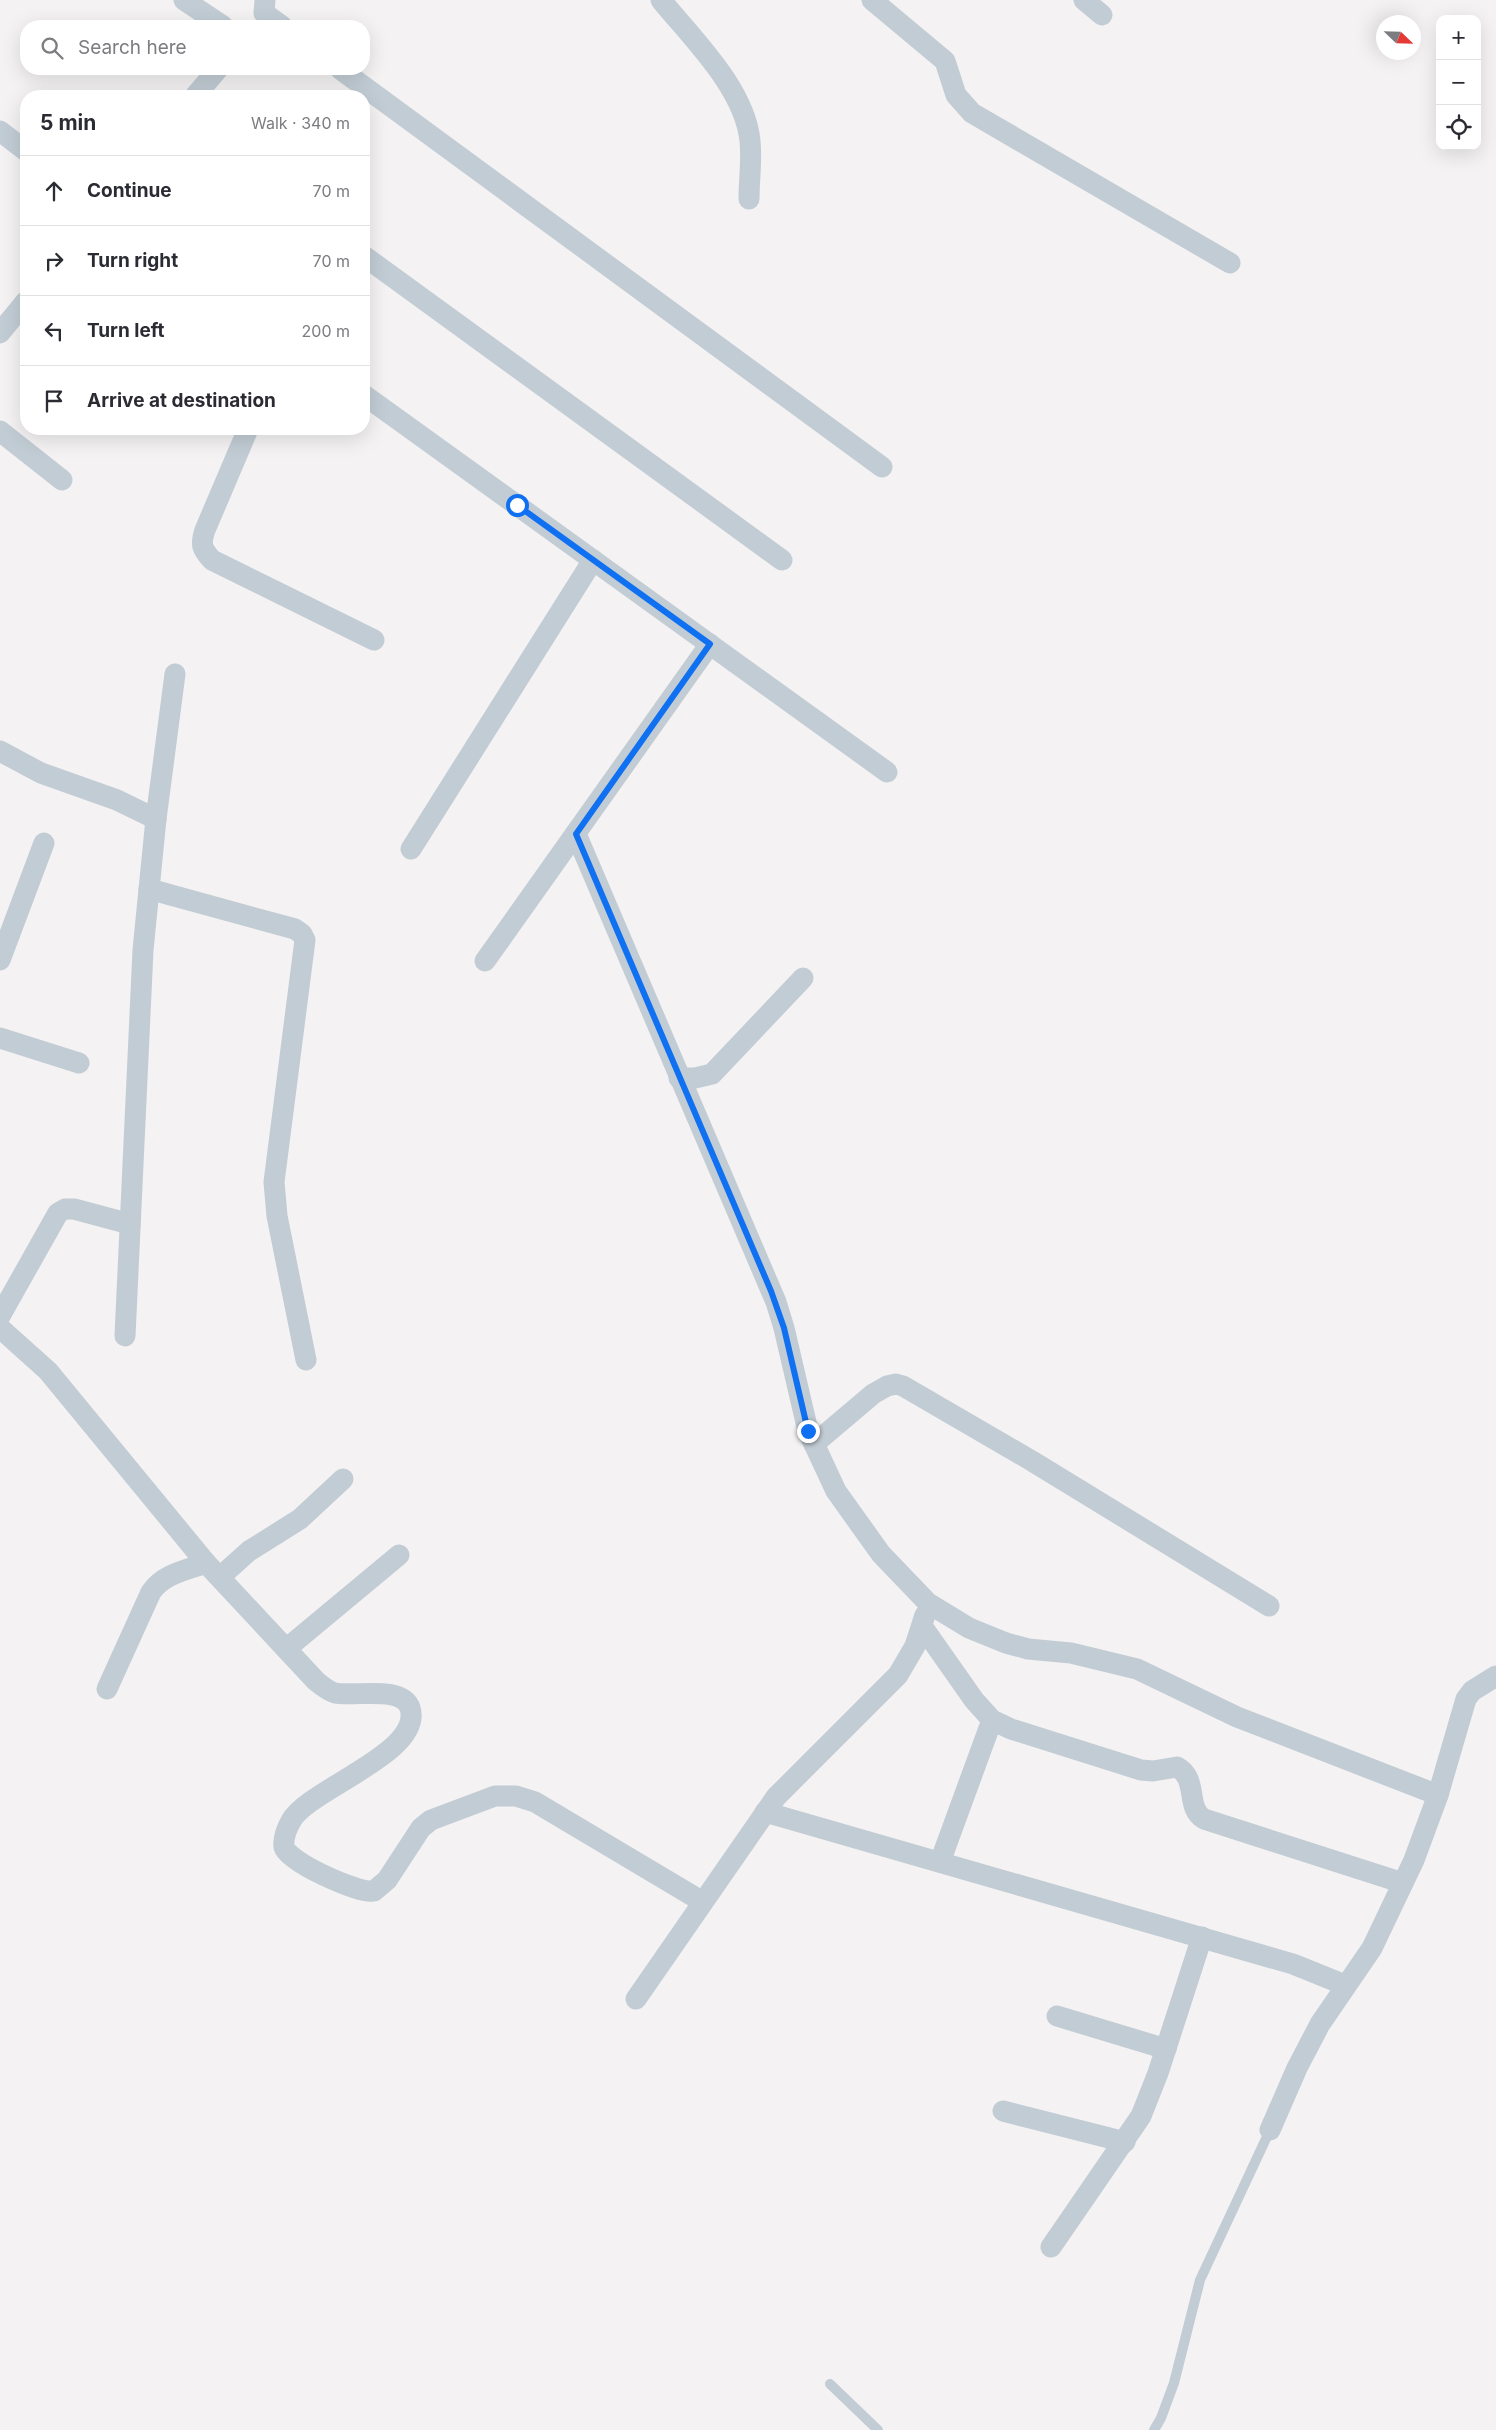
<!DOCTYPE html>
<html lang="en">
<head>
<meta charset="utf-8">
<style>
	:root { --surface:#fff; --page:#f7f7f7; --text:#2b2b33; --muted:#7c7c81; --line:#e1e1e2 }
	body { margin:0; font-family:Inter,sans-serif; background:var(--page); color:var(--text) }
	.controls { position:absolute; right:15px; top:15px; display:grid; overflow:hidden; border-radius:10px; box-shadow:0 5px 20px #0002 }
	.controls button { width:45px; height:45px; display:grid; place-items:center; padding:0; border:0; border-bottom:1px solid var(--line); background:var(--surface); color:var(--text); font:25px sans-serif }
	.compass { position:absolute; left:1376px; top:15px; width:45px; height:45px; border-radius:50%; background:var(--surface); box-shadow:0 5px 20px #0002; rotate:113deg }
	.stop { position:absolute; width:15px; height:15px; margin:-11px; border:4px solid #0f70f1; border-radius:50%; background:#fff }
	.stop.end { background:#0f70f1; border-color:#fff; box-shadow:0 1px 5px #0008 }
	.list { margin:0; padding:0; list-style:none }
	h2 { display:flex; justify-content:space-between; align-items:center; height:65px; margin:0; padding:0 20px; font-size:21px }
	h2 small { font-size:16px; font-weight:400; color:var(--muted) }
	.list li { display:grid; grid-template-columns:32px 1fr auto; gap:15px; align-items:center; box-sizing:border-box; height:70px; padding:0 20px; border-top:1px solid var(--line) }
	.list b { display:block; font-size:19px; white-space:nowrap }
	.list em { font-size:16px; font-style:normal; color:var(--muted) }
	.icon { flex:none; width:28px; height:28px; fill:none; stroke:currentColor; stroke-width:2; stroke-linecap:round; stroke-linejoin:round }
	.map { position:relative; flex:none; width:1496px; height:2430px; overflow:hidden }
	.search { position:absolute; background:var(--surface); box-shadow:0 5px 20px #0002; left:20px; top:20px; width:350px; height:55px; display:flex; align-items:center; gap:12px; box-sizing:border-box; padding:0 18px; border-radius:20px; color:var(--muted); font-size:19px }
	.panel { position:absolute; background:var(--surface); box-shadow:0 5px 20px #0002; left:20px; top:90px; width:350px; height:345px; border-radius:20px }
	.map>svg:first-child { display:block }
</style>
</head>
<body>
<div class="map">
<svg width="1496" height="2430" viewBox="0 0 1496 2430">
	<rect width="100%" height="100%" fill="#f4f2f2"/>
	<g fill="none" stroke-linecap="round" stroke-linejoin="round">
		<g stroke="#c2ccd4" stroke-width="10">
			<path d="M 830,2384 L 878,2430"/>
			<path d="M 1154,2430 L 1161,2418 L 1174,2383 L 1200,2280 L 1270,2130"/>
		</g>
		<g stroke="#c2ccd4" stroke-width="21">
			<path d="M 184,0 L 223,26"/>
			<path d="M 265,0 L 264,13 L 282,26"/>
			<path d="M 661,0 C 693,39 745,89 750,141 C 752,160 749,180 749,199"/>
			<path d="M 872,0 L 945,61 L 956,95 L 972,113 L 1230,263"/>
			<path d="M 1084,0 L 1102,15"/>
			<path d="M 340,69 L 882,467"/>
			<path d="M 195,96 L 218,69"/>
			<path d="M 0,131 L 26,151"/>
			<path d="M 364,256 L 782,560"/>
			<path d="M 0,333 L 26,301"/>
			<path d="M 364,395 L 887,772"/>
			<path d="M 248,429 L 205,530 C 200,545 202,549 212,560 L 374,640"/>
			<path d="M 0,431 L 62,480"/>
			<path d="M 0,751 L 41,773 L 117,800 L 156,819"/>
			<path d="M 576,834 L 776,1302 L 784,1328 L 808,1431 L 836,1491 L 881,1554 L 928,1603 L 969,1628 L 1006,1643 L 1028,1649 L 1071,1653 L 1137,1669 L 1237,1717 L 1438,1795"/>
			<path d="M 411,849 L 593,560"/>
			<path d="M 149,889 L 295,929 L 302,934 L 305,940 L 274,1182 L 277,1216 L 306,1360"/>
			<path d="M 0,960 L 44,843"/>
			<path d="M 485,961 L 710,644"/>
			<path d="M 0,1038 L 79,1063"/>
			<path d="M 679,1078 L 695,1078 L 712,1074 L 803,978"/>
			<path d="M 0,1316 L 58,1213 L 65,1209 L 74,1209 L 130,1224"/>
			<path d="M 0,1328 L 48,1371 L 206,1563 L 316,1681 C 322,1686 328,1691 335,1693 C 355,1697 402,1685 410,1708 C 424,1753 308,1789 291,1821 C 287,1828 283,1838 284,1847 C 288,1862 359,1894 374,1891 L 387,1880 L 421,1828 L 431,1820 L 495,1796 L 516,1796 L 535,1802 L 703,1902"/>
			<path d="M 125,1336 L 143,950 L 156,819 L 175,674"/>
			<path d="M 814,1444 L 873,1394 L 887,1386 L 896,1384 L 903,1386 L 1032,1461 L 1269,1606"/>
			<path d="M 220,1577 L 249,1551 L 300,1519 L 343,1479"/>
			<path d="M 922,1626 L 974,1700 L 992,1720 L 1011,1729 L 1141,1770 L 1153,1771 L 1177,1767 C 1199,1779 1185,1808 1204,1819 L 1403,1883"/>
			<path d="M 286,1649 L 399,1555"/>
			<path d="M 107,1689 L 151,1592 C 163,1574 186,1570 206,1563"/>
			<path d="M 765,1812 L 1293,1964 L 1345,1985"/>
			<path d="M 940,1862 L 992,1720"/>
			<path d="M 636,1999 L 776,1797 L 898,1675 L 915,1646 L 925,1615"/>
			<path d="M 1057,2016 L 1166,2049"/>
			<path d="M 1003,2111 L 1125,2142"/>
			<path d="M 1270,2130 L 1297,2068 L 1320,2024 L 1372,1948 L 1414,1860 L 1438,1795 L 1466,1699 L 1472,1691 L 1496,1676"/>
			<path d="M 1051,2247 L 1141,2116 L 1158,2073 L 1202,1937"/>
		</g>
	</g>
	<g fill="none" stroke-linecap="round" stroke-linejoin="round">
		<path stroke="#0f70f1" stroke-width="6" d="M 517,505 L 710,644 L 576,834 L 771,1291 L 784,1328 L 808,1431"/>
	</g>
</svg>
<div class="controls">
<button>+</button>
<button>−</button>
<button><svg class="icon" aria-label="locate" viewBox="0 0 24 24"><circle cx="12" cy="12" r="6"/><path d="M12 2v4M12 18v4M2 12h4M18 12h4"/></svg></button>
</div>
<svg class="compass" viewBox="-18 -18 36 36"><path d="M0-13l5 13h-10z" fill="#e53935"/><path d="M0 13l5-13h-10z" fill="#7c7c81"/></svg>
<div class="stop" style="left:517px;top:505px"></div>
<div class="stop end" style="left:808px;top:1431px"></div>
<div class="search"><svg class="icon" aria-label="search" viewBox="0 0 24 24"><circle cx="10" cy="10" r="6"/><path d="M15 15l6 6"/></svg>Search here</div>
<section class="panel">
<h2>5 min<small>Walk · 340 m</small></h2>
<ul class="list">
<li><svg class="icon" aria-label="ahead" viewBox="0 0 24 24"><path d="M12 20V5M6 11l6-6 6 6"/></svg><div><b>Continue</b></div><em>70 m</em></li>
<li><svg class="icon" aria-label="right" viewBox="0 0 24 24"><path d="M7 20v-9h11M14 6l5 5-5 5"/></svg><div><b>Turn right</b></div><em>70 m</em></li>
<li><svg class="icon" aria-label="left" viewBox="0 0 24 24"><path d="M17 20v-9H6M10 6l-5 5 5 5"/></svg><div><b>Turn left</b></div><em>200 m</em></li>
<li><svg class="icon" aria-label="arrive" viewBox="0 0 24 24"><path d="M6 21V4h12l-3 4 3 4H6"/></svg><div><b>Arrive at destination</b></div></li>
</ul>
</section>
</div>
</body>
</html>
